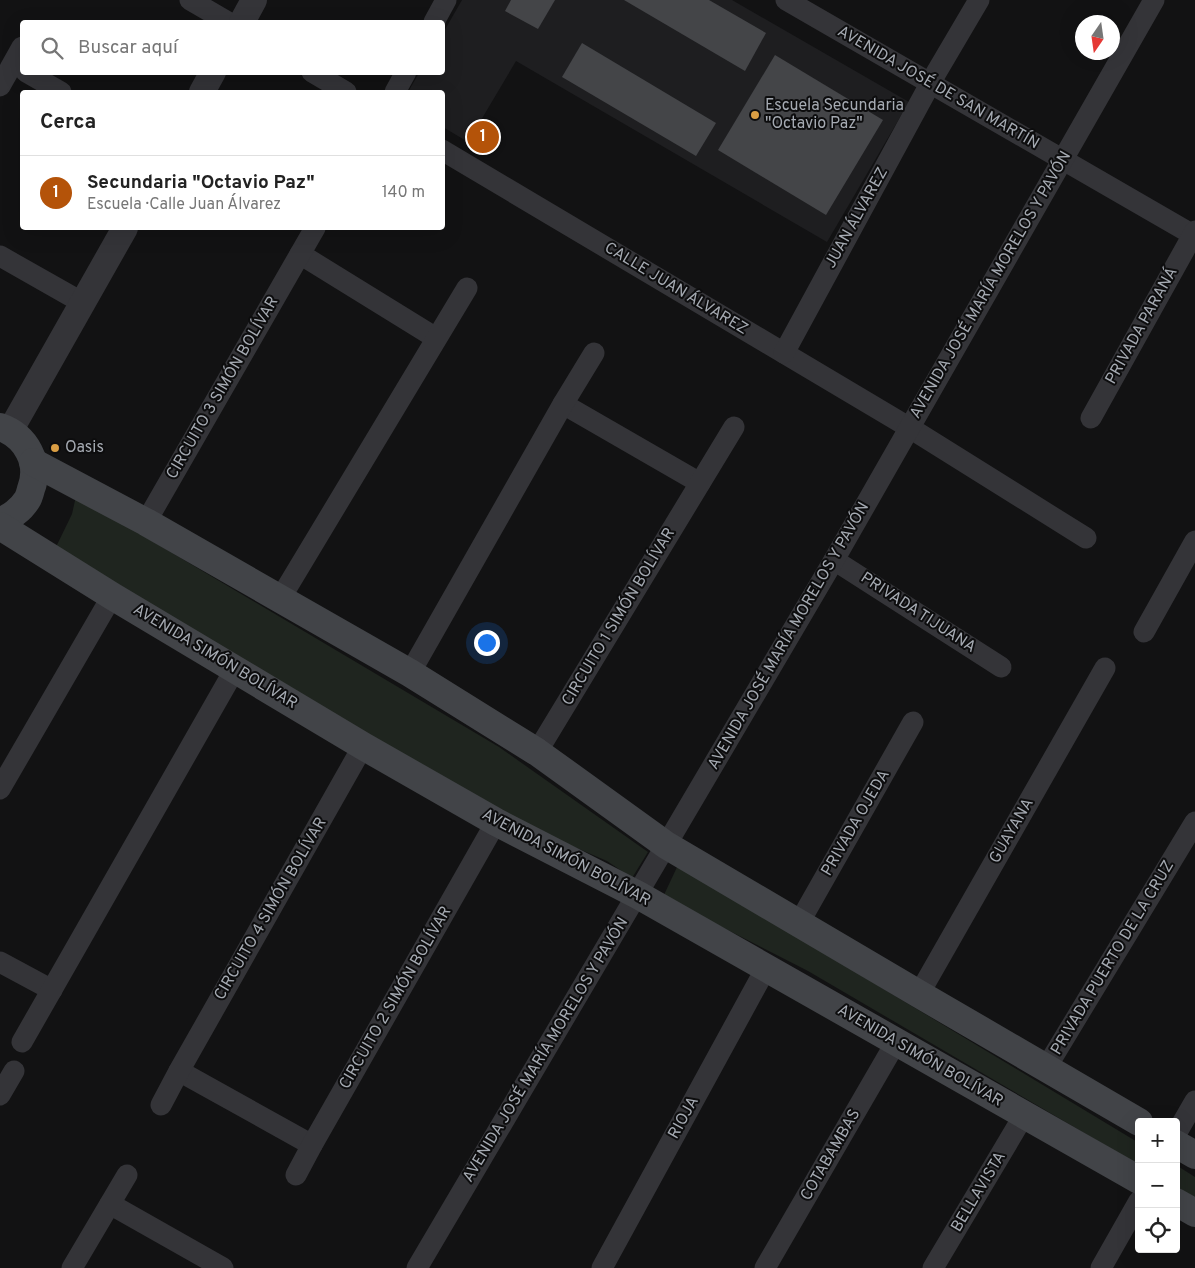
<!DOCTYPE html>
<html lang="es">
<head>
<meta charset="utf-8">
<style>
	:root { --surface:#fff; --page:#f2f2f2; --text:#222; --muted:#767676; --line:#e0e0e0; --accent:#b45309 }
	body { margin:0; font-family:Overpass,sans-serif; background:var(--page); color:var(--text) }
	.controls { position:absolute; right:15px; bottom:15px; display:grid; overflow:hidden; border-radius:5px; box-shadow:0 5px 20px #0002 }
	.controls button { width:45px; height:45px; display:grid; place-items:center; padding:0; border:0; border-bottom:1px solid var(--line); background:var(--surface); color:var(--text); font:25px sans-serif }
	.compass { position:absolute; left:1075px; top:15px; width:45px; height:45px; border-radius:50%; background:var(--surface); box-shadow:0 5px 20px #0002; rotate:193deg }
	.you { position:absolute; left:486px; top:642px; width:18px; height:18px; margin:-12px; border:4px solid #fff; border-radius:50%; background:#1a73e8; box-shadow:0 0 0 8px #1a73e833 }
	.badge { display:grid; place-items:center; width:32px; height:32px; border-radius:50%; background:var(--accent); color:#fff; font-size:16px; font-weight:700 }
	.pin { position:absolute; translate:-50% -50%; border:2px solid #fff; box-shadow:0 1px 5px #0006 }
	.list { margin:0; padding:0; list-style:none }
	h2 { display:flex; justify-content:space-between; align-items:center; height:65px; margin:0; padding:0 20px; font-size:21px }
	h2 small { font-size:16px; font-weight:400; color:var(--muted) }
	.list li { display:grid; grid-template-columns:32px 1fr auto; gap:15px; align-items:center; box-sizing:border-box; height:75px; padding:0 20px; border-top:1px solid var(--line) }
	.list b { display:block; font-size:19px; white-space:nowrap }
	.list p { margin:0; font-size:16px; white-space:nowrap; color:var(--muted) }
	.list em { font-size:16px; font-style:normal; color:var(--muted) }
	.icon { flex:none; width:28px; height:28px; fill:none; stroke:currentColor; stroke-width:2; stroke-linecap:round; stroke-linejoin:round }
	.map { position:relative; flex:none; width:1195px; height:1268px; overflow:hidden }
	.search { position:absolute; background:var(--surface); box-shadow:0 5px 20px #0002; left:20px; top:20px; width:425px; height:55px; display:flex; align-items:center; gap:12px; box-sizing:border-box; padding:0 18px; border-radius:5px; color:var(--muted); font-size:19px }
	.panel { position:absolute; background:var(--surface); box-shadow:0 5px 20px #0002; left:20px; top:90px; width:425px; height:140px; border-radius:5px }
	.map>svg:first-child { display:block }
</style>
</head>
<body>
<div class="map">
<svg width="1195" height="1268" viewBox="0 0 1195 1268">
	<rect width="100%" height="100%" fill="#121213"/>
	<path fill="#1e1e20" d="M 462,0 L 732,0 L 909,102 L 827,242 L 516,61 L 468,142 L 443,127 L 442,92 L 408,92 L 419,73 L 442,72 L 443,33 Z"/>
	<g fill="#1f251f">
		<path d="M 76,496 L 499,747 L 648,852 L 632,878 L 607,861 L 456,796 L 55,549 L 72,514 Z"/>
		<path d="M 678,865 L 1139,1143 L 1139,1165 L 808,971 L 663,897 Z"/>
		<path d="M 1176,1165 L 1195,1177 L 1195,1198 L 1176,1187 Z"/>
	</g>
	<g fill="#444548">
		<path d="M 511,0 L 555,0 L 538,29 L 505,11 Z"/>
		<path d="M 624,0 L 709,0 L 766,33 L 745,71 Z"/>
		<path d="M 582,43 L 716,123 L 696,156 L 562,77 Z"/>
		<path d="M 775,55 L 883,120 L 826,215 L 718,150 Z"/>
	</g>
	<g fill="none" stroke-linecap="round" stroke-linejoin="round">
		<g stroke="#343438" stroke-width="21">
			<path d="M 190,0 L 228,22"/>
			<path d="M 786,0 L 1195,236"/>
			<path d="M 434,22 L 446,0"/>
			<path d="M 26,72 L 61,92"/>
			<path d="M 312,72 L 346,92"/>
			<path d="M 0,86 L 22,47"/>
			<path d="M 395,92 L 406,72"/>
			<path d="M 442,150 L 910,428 L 1086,538"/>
			<path d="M 300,254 L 436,338"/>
			<path d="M 0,256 L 83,303"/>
			<path d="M 784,353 L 936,73 L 979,0"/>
			<path d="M 563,404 L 700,483"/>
			<path d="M 1091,418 L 1195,231"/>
			<path d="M 146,522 L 315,228"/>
			<path d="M 834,560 L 1001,667"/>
			<path d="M 280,599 L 467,288"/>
			<path d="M 1144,632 L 1195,541"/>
			<path d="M 410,673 L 563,404 L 594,353"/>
			<path d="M 537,752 L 734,427"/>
			<path d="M 0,789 L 112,596"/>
			<path d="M 799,923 L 913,722"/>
			<path d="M 0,962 L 52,990"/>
			<path d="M 919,994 L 1105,668"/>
			<path d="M 22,1042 L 235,669"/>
			<path d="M 1046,1068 L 1195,822"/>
			<path d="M 179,1071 L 312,1145"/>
			<path d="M 0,1095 L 14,1071"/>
			<path d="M 161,1105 L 179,1071 L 363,746"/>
			<path d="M 1176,1134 L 1195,1101"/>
			<path d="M 296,1175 L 312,1145 L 496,822"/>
			<path d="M 110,1204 L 223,1268"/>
			<path d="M 72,1268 L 127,1175"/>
			<path d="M 417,1268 L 834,560 L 1154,0"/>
			<path d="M 602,1268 L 766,968"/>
			<path d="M 765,1268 L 896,1042"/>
			<path d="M 933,1268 L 1024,1115"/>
			<path d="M 1101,1268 L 1139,1201"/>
		</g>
		<g stroke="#343438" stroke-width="26">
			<path d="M 242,22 L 254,0"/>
			<path d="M 202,92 L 213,72"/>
			<path d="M 10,431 L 125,228"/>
		</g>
		<g stroke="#424448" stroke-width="28">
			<path d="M 0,427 C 26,436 41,463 31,489 C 30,493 29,497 27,500 C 20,511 11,516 0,522"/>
			<path d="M 33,462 L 146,522 L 410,673 L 537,752 L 666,845 L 919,994 L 1139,1122"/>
			<path d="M 0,526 L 112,596 L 363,746 L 496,822 L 638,895 L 1139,1180"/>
			<path d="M 1176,1144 L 1195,1155"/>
			<path d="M 1176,1202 L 1195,1213"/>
		</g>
	</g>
	<g fill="#da9e44" stroke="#0d0d0e" stroke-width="2">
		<circle cx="755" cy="115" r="5"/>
		<circle cx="55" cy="448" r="5"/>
	</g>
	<g text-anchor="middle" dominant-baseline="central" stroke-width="4" stroke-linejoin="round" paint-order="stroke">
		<g font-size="16" fill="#a5aab2" stroke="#0d0d0e">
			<text transform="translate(938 88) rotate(30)">AVENIDA JOSÉ DE SAN MARTÍN</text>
			<text transform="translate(857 218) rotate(-61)">JUAN ÁLVAREZ</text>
			<text transform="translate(991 285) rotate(-60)">AVENIDA JOSÉ MARÍA MORELOS Y PAVÓN</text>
			<text transform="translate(676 289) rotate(31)">CALLE JUAN ÁLVAREZ</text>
			<text transform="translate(1142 326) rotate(-61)">PRIVADA PARANÁ</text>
			<text transform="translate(223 388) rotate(-60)">CIRCUITO 3 SIMÓN BOLÍVAR</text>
			<text transform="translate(918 613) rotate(33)">PRIVADA TIJUANA</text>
			<text transform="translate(619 617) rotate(-59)">CIRCUITO 1 SIMÓN BOLÍVAR</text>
			<text transform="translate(789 636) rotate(-60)">AVENIDA JOSÉ MARÍA MORELOS Y PAVÓN</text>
			<text transform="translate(215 657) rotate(31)">AVENIDA SIMÓN BOLÍVAR</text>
			<text transform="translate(856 823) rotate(-60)">PRIVADA OJEDA</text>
			<text transform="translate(1012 831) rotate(-60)">GUAYANA</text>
			<text transform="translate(566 858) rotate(28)">AVENIDA SIMÓN BOLÍVAR</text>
			<text transform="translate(271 909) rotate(-60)">CIRCUITO 4 SIMÓN BOLÍVAR</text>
			<text transform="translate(1113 958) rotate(-59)">PRIVADA PUERTO DE LA CRUZ</text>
			<text transform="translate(396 998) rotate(-60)">CIRCUITO 2 SIMÓN BOLÍVAR</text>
			<text transform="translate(546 1050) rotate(-59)">AVENIDA JOSÉ MARÍA MORELOS Y PAVÓN</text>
			<text transform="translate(920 1056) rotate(30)">AVENIDA SIMÓN BOLÍVAR</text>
			<text transform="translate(684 1118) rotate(-61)">RIOJA</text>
			<text transform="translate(831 1155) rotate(-60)">COTABAMBAS</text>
			<text transform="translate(979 1192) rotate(-59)">BELLAVISTA</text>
		</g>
		<g font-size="16" fill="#a5aab2" stroke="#0d0d0e" text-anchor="start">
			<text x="765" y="106">Escuela Secundaria<tspan x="765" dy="18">"Octavio Paz"</tspan></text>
			<text x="65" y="448">Oasis</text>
		</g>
	</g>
</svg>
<div class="controls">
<button>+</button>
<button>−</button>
<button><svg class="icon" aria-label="locate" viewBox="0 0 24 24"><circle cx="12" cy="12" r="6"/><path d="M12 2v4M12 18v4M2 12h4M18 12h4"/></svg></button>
</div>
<svg class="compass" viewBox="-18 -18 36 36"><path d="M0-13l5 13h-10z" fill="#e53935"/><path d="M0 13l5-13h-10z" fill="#767676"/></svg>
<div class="you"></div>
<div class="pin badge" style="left:483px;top:137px">1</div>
<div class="search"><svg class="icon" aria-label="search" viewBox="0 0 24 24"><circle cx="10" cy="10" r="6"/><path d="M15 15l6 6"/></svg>Buscar aquí</div>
<section class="panel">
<h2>Cerca<small></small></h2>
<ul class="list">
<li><span class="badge">1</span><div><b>Secundaria &quot;Octavio Paz&quot;</b><p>Escuela · Calle Juan Álvarez</p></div><em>140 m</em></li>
</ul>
</section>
</div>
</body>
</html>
